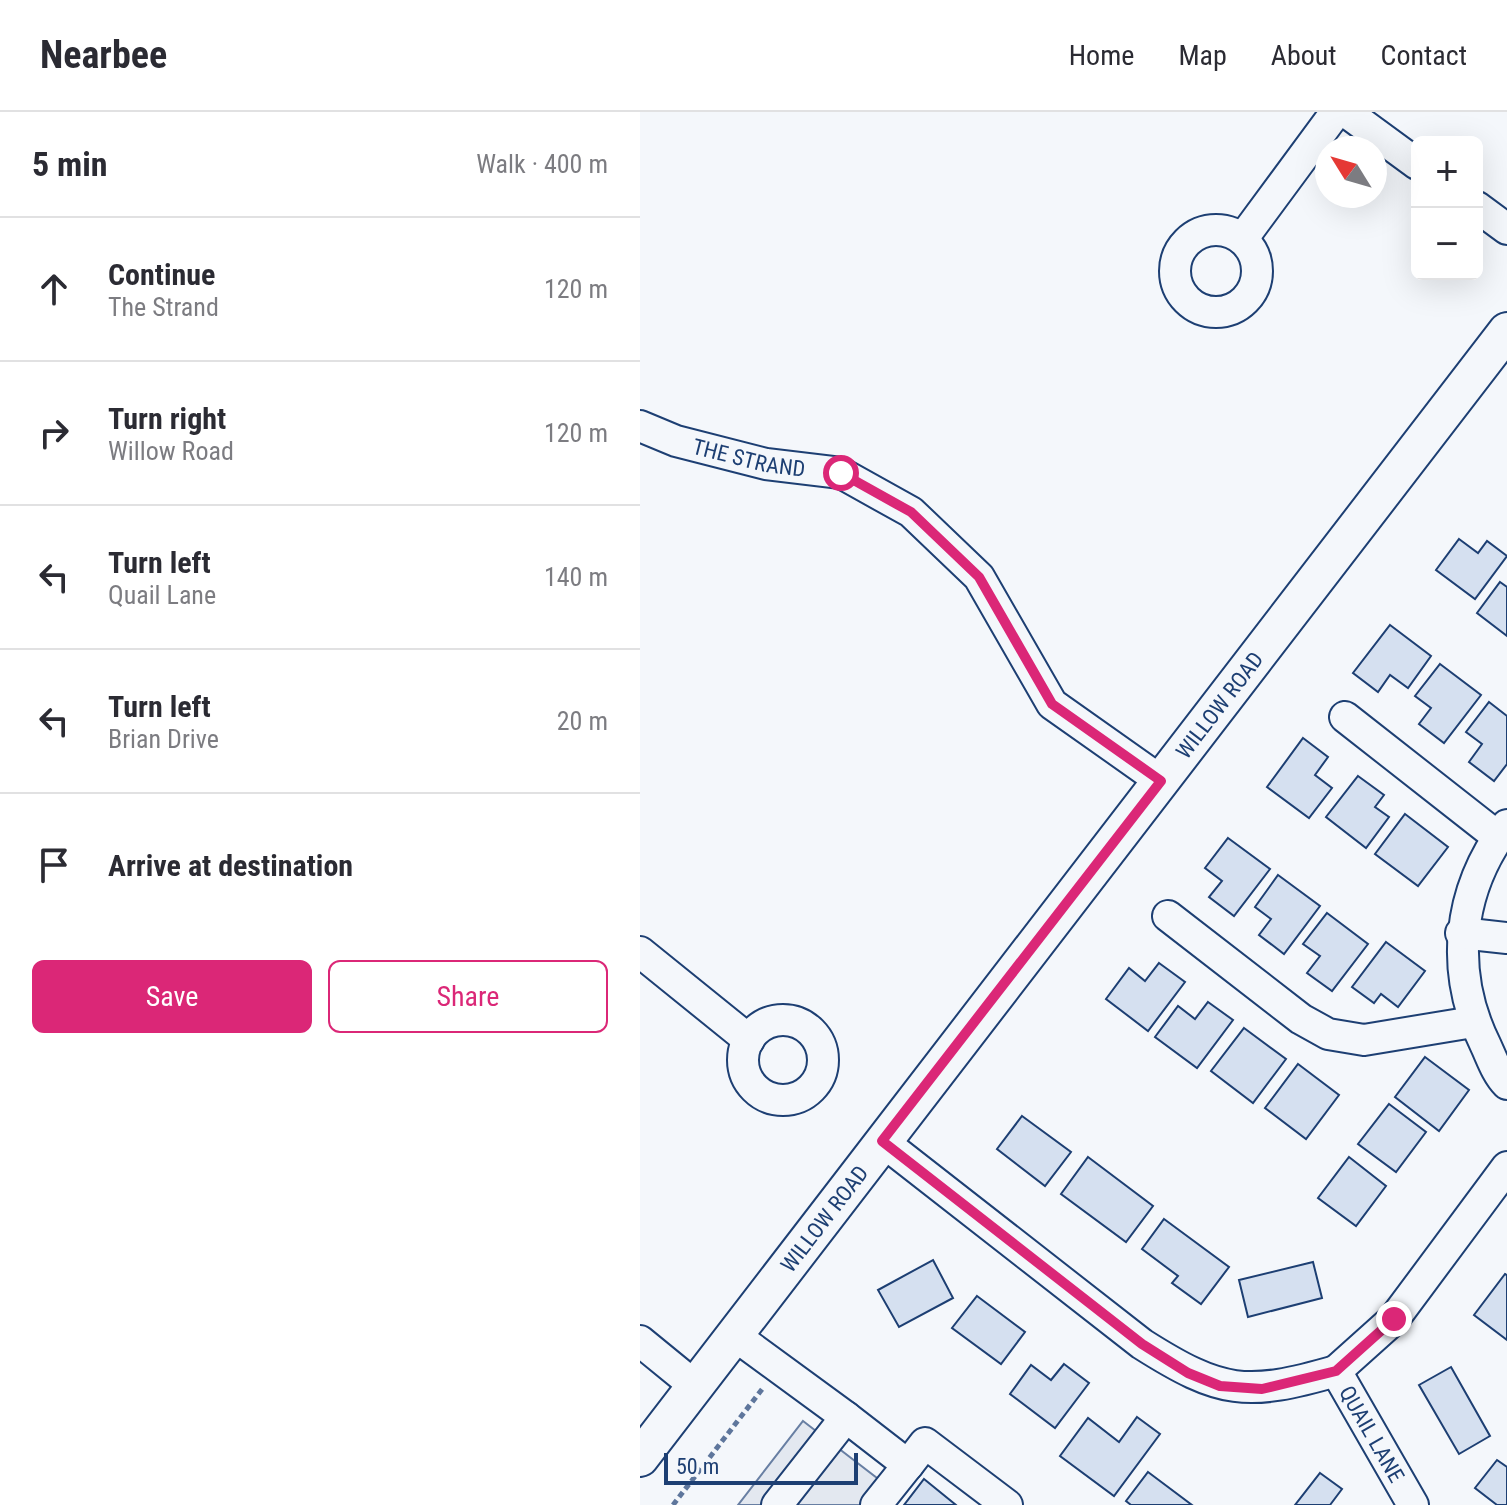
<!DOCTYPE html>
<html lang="en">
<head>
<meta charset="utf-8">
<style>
	:root { --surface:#fff; --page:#f7f7f7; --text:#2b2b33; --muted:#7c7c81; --line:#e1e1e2; --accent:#db2777 }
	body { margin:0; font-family:"Roboto Condensed",sans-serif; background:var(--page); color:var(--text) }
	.controls { position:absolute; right:24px; top:24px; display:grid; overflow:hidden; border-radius:12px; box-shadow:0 8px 32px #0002 }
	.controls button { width:72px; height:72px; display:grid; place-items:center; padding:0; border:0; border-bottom:2px solid var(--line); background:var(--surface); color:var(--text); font:40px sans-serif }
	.compass { position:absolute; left:675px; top:24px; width:72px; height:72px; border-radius:50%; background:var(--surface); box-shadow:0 8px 32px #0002; rotate:307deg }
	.scale { position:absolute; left:24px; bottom:20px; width:194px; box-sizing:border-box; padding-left:8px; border:4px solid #1d3f73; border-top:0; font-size:22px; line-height:28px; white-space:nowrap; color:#1d3f73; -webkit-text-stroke:6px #f4f7fb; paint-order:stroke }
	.stop { position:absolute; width:24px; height:24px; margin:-18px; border:6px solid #db2777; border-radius:50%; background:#fff }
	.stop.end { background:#db2777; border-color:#fff; box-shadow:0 2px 8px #0008 }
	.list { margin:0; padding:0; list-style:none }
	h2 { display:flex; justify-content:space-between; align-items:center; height:104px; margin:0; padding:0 32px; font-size:34px }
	h2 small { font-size:26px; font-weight:400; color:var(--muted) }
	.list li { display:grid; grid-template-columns:52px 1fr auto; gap:24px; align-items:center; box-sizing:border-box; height:144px; padding:0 32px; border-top:2px solid var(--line) }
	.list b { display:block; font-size:30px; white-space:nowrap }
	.list p { margin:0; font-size:26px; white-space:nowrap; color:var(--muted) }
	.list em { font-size:26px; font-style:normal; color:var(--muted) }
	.actions { display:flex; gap:16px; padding:24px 32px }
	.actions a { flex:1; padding:18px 0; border:2px solid var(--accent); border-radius:12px; text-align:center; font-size:28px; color:var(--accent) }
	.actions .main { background:var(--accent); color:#fff }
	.icon { flex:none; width:44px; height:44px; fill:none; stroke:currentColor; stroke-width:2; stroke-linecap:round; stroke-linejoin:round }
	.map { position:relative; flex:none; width:867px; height:1393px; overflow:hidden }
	header { display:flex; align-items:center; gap:48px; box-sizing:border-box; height:112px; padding:0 40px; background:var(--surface); border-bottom:2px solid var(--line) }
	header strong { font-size:38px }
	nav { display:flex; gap:44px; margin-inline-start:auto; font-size:28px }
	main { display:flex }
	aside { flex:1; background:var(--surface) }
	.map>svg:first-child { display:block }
</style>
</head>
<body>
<header>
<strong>Nearbee</strong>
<nav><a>Home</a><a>Map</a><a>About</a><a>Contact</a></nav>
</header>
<main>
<aside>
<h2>5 min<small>Walk · 400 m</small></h2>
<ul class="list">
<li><svg class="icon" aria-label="ahead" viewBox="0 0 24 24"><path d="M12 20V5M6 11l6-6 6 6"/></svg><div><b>Continue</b><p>The Strand</p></div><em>120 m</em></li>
<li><svg class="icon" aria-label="right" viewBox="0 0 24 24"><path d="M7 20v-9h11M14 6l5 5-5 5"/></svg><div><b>Turn right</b><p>Willow Road</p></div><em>120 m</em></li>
<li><svg class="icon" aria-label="left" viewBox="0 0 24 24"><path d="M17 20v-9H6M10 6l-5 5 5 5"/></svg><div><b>Turn left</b><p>Quail Lane</p></div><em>140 m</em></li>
<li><svg class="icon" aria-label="left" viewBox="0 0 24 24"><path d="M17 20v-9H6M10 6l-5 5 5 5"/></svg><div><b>Turn left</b><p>Brian Drive</p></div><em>20 m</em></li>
<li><svg class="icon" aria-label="arrive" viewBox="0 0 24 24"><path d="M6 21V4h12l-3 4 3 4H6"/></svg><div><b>Arrive at destination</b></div></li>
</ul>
<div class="actions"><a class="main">Save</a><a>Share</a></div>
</aside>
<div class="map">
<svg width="867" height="1393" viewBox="0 0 867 1393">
	<rect width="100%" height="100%" fill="#f4f7fb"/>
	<path fill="#e3e8f0" stroke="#687fa3" stroke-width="2" d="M 163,1309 L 259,1383 L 251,1393 L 98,1393 Z"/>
	<g fill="#d5e0f0" stroke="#1d3f73" stroke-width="2">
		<path d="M 819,427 L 838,441 L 847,429 L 867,444 L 835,487 L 796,458 Z"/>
		<path d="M 860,470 L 867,475 L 867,524 L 837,501 Z"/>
		<path d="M 750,513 L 791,544 L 768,576 L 750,563 L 738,580 L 713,561 Z"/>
		<path d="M 800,552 L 841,583 L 804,631 L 779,612 L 791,596 L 775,584 Z"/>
		<path d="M 849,590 L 867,604 L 867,652 L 854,669 L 829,650 L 842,632 L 826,620 Z"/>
		<path d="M 663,626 L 688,645 L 675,663 L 692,676 L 669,706 L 627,675 Z"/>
		<path d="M 718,664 L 744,683 L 735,695 L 749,705 L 726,736 L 686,705 Z"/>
		<path d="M 765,702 L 808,735 L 778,774 L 735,742 Z"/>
		<path d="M 588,726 L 630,757 L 594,804 L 569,785 L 582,769 L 565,756 Z"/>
		<path d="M 638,763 L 680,794 L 644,842 L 619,823 L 631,807 L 615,795 Z"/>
		<path d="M 687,801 L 728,832 L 692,879 L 667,861 L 680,844 L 663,832 Z"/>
		<path d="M 746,830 L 785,859 L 758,895 L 741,882 L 734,891 L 712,875 Z"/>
		<path d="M 519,851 L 545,870 L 508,919 L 466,887 L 489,856 L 505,869 Z"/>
		<path d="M 568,890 L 593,908 L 557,956 L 515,925 L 538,894 L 555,907 Z"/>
		<path d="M 604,916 L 646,947 L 613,991 L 571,959 Z"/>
		<path d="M 785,945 L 829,978 L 799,1019 L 755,985 Z"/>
		<path d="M 658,952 L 699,983 L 666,1027 L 625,996 Z"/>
		<path d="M 749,992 L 786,1020 L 756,1060 L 718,1032 Z"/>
		<path d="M 382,1004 L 431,1040 L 405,1074 L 357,1037 Z"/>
		<path d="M 448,1045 L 513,1094 L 486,1130 L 421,1082 Z"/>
		<path d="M 709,1045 L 746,1074 L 716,1114 L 678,1086 Z"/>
		<path d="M 524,1107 L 589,1155 L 561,1192 L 532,1171 L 538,1164 L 502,1137 Z"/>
		<path d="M 293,1148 L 313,1186 L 259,1215 L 238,1178 Z"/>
		<path d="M 673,1150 L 682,1186 L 608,1205 L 599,1168 Z"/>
		<path d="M 865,1162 L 867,1163 L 867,1228 L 834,1203 Z"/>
		<path d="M 337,1184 L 385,1220 L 361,1252 L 312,1216 Z"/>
		<path d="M 424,1252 L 449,1271 L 415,1316 L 370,1282 L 391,1253 L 411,1268 Z"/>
		<path d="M 811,1255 L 850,1324 L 819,1342 L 779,1273 Z"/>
		<path d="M 497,1305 L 520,1322 L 474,1384 L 420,1344 L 448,1306 L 479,1330 Z"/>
		<path d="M 857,1348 L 867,1355 L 867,1393 L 857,1393 L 835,1376 Z"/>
		<path d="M 508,1360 L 552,1393 L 491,1393 L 486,1389 Z"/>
		<path d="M 680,1361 L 702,1377 L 690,1393 L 655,1393 Z"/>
		<path d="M 284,1367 L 316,1393 L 264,1393 Z"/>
	</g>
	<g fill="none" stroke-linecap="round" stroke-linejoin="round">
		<defs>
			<g id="minor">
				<path d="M 706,0 L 777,52"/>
				<path d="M 837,95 L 867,117"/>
				<circle cx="576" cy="159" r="41"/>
				<path d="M 603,126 L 696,0"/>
				<path id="s1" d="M 0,314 L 36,329 L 126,352 L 201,361 L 271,400 L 339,465 L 412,592 L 521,669"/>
				<path d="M 705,605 L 858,725"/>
				<path d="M 867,713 C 817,779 809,860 846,934 C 852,947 857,962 867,972"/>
				<path d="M 528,804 L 661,907 L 688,922 L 724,928 L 833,910"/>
				<path d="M 821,821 L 867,826"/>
				<path d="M 0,840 L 109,928"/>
				<circle cx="143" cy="948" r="40"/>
				<path id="s2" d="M 242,1029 L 502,1232 C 581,1282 606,1285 696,1259 L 773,1393"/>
				<path d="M 94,1223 L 206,1305 L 137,1393"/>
				<path d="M 0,1229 L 55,1274"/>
				<path d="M 696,1259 L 754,1207 L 867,1055"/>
				<path d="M 206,1305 L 268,1353 L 236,1393"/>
				<path d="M 268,1353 L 285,1331 L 367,1393"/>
			</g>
			<g id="major">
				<path id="s3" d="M 0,1346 L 867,219"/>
			</g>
		</defs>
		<use href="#minor" stroke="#1d3f73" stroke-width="34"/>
		<use href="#major" stroke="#1d3f73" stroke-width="40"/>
		<path stroke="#5e769c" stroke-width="5" stroke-dasharray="6 4" stroke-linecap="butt" d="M 33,1393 L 123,1276"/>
		<use href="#minor" stroke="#f4f7fb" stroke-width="30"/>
		<use href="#major" stroke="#f4f7fb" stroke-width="36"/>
	</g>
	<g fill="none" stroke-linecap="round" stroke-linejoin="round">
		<path stroke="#db2777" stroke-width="10" d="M 201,361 L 271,400 L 339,465 L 412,592 L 521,669 L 242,1029 L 502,1232 L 548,1261 L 580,1274 L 622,1277 L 696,1259 L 754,1207"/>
	</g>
	<g text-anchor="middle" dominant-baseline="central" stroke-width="6" stroke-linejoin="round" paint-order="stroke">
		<g font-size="22" fill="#1d3f73" stroke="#f4f7fb">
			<text stroke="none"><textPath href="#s1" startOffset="114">THE STRAND</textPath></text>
			<text stroke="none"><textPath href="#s3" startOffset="950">WILLOW ROAD</textPath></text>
			<text stroke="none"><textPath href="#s3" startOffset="302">WILLOW ROAD</textPath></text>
			<text stroke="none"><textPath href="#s2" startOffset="608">QUAIL LANE</textPath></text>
		</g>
	</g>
</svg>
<div class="controls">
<button>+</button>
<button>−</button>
</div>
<svg class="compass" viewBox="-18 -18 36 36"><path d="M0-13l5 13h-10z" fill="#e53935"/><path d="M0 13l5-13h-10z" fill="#7c7c81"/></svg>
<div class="scale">50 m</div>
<div class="stop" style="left:201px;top:361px"></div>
<div class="stop end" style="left:754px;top:1207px"></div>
</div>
</main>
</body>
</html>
